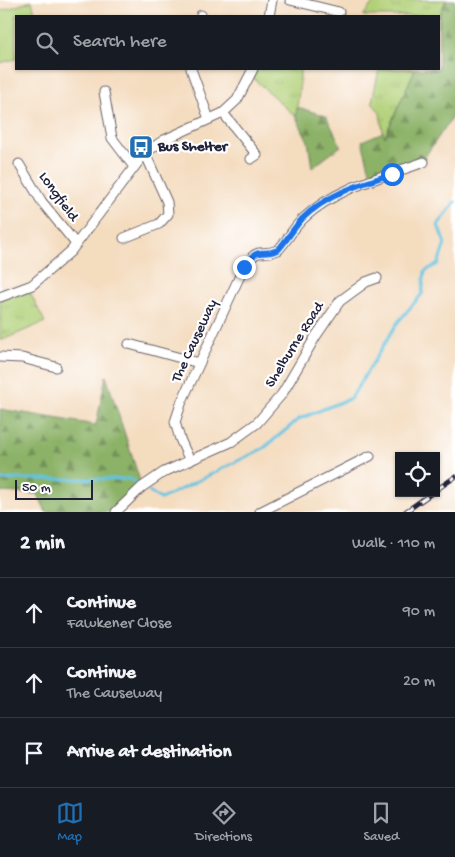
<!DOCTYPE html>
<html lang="en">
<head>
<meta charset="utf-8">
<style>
	:root { --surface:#171b24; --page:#242831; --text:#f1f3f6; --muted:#9ea1a6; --line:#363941; --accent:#1f6fb2 }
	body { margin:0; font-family:"Gochi Hand",sans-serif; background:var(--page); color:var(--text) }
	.controls { position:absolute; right:15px; bottom:15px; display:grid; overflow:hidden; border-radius:0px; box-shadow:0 1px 4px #0004 }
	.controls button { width:45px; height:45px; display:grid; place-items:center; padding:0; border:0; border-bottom:1px solid var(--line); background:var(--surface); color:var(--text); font:25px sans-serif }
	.scale { position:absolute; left:15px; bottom:12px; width:78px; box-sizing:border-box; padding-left:5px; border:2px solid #22223b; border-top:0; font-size:14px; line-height:18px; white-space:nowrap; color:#22223b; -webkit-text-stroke:4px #fff; paint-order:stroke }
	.stop { position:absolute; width:15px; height:15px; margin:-11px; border:4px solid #1a73e8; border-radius:50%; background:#fff }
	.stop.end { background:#1a73e8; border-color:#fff; box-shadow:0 1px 5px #0008 }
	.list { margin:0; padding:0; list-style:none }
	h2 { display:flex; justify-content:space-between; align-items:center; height:65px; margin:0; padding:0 20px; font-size:21px }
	h2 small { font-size:16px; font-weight:400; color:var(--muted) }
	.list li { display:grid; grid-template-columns:32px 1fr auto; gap:15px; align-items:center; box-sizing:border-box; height:70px; padding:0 20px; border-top:1px solid var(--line) }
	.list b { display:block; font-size:19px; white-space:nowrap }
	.list p { margin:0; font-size:16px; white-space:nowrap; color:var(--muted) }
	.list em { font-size:16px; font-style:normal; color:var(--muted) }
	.icon { flex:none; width:28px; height:28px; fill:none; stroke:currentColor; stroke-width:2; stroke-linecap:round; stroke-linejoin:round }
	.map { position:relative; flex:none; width:455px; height:512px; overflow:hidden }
	.search { position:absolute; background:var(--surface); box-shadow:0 1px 4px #0004; left:15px; right:15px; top:15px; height:55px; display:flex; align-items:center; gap:12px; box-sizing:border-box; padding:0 18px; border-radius:0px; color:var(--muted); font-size:19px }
	.sheet { height:275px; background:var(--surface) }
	nav { display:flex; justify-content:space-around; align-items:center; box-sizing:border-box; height:70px; border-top:1px solid var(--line); background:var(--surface); font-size:14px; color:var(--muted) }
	nav a { display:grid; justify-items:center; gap:2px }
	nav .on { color:var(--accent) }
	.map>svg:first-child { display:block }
</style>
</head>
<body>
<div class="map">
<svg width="455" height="512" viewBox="0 0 455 512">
	<defs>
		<pattern id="grass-tufts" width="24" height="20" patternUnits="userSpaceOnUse" patternTransform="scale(1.25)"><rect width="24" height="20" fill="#b1d077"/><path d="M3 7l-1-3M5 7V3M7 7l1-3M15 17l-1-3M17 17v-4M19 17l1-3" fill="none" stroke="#98b268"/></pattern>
		<pattern id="forest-firs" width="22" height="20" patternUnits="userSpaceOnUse" patternTransform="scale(1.25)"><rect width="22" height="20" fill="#8cb268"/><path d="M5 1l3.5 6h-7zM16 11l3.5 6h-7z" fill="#729057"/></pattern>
	</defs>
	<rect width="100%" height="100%" fill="#fff"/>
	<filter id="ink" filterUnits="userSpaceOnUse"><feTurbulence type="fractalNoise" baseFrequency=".02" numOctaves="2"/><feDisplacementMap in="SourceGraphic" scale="10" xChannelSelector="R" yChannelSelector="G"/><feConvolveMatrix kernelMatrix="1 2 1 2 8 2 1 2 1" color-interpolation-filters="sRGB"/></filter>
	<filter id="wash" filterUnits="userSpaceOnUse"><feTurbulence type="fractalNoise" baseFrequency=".0096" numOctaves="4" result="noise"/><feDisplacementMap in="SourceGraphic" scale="20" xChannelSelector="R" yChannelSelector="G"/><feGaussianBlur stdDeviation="1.12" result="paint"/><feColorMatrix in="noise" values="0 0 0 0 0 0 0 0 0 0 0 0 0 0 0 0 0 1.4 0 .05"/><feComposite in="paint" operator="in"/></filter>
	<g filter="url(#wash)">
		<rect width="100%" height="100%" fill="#f4dcbf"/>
		<g fill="url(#grass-tufts)" stroke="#6a7959">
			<path d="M 375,0 L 446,0 L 439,16 L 363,16 Z"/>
			<path d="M 257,69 L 300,69 L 300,82 L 296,117 L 253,78 Z"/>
			<path d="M 379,69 L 415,69 L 384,138 L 380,113 L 372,102 Z"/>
			<path d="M 29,291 L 45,322 L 0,341 L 0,299 Z"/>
		</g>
		<g fill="url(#forest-firs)" stroke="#576a52">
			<path d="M 446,0 L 455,0 L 455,113 L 422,161 L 372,179 L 362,141 L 383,132 L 385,137 L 415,69 L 439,69 L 439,16 Z"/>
			<path d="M 297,107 L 326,116 L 341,146 L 312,168 L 308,141 L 296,117 Z"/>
			<path d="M 106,376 L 142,487 L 116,512 L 46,512 L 38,494 L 0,492 L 0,409 L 96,425 Z"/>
		</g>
		<path fill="#b1d077" stroke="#6a7959" d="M 32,1 L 36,16 L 16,16 L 16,59 L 0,63 L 0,11 Z"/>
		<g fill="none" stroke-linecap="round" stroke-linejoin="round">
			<g stroke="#64c4e2" stroke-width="3">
				<path d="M 0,480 L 18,479 L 130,479 L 135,482"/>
				<path d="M 149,492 L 161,499 L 264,448 L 299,419 L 351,398 L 398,322 L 422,294 L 425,271 L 438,264 L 445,244 L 438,225 L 455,202"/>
			</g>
		</g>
	</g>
	<g filter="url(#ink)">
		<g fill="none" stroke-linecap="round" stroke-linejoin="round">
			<defs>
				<g id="street">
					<path d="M 290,0 L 339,12"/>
					<path d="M 201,16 L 201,15"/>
					<path d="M 269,16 L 272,0"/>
					<path d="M 191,69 L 209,119"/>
					<path d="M 104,92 L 112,138 L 134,167"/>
					<path d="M 223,113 L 257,155 L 251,159"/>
					<path d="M 19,164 L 42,202 L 76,244"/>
					<path d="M 124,238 L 159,224 L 168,214 L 167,202 L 145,153"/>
					<path d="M 0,297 L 32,285 L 71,251 L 145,153 L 164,140 L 223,113 L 237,100 L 253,69"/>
					<path d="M 129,344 L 199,363"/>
					<path d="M 0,357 L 22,358 L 56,367"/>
					<path d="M 190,461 L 180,439 L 175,422 L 182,401 L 244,267 C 260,244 259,258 278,250 C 288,240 294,226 305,217 C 338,187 383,177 424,162"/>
					<path d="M 116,512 L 142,487 L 164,472 L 231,442 L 257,423 L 282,394 L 316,336 L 340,301 L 366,282 L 377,278"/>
					<path d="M 260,512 L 370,456"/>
				</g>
			</defs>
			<use href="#street" stroke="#6c6369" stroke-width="11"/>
			<use href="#street" stroke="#fff" stroke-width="9"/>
			<defs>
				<g id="rail">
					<path d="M 436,490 L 455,477"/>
					<path d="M 405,512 L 432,493"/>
				</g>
			</defs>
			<use href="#rail" stroke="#22223b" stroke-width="5"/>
			<use href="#rail" stroke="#fff" stroke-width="3" stroke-dasharray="9" stroke-linecap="butt"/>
		</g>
	</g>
	<g fill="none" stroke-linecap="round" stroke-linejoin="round" filter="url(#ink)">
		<path stroke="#1a73e8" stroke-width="6" d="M 244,267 C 260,244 259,258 278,250 C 287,240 293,229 302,219 C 326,195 360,184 392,174"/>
	</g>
	<defs>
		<symbol id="bus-square" viewBox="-11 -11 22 22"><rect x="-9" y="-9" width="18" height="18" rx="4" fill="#1f6fb2" stroke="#fff"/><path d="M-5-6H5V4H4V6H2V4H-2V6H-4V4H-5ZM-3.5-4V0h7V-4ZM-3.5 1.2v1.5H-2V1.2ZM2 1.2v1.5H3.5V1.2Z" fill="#fff"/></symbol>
	</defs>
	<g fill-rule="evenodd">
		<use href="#bus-square" x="127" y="133" width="28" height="28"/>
	</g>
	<g text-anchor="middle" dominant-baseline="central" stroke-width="4.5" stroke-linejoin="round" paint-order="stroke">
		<g font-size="15" font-weight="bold" fill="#22223b" stroke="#fff" text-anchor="start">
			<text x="158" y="147">Bus Shelter</text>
		</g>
		<g font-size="15" fill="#22223b" stroke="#fff">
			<text transform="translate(58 197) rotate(54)">Longfield</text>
			<text transform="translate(195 341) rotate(-65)">The Causeway</text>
			<text transform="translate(295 345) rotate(-58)">Shelburne Road</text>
		</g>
	</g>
</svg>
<div class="controls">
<button><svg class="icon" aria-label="locate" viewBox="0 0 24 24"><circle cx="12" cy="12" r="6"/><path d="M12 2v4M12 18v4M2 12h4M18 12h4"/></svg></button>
</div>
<div class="scale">50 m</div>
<div class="stop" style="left:392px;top:174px"></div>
<div class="stop end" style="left:244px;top:267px"></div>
<div class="search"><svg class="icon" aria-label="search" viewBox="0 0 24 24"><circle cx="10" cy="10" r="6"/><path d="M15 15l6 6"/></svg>Search here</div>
</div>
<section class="sheet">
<h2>2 min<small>Walk · 110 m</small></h2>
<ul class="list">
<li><svg class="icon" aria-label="ahead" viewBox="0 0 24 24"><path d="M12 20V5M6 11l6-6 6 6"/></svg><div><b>Continue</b><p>Fawkener Close</p></div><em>90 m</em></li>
<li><svg class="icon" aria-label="ahead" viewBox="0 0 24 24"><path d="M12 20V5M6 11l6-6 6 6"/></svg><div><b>Continue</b><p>The Causeway</p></div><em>20 m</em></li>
<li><svg class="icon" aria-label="arrive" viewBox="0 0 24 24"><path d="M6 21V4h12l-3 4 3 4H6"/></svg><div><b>Arrive at destination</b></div></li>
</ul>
</section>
<nav>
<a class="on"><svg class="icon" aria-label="map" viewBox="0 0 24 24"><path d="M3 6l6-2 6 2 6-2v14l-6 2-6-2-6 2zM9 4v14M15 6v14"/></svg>Map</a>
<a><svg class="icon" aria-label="directions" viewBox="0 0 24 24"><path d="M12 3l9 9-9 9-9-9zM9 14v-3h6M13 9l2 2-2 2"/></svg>Directions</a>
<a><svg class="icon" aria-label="saved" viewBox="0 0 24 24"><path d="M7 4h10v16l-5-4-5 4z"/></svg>Saved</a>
</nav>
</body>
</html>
